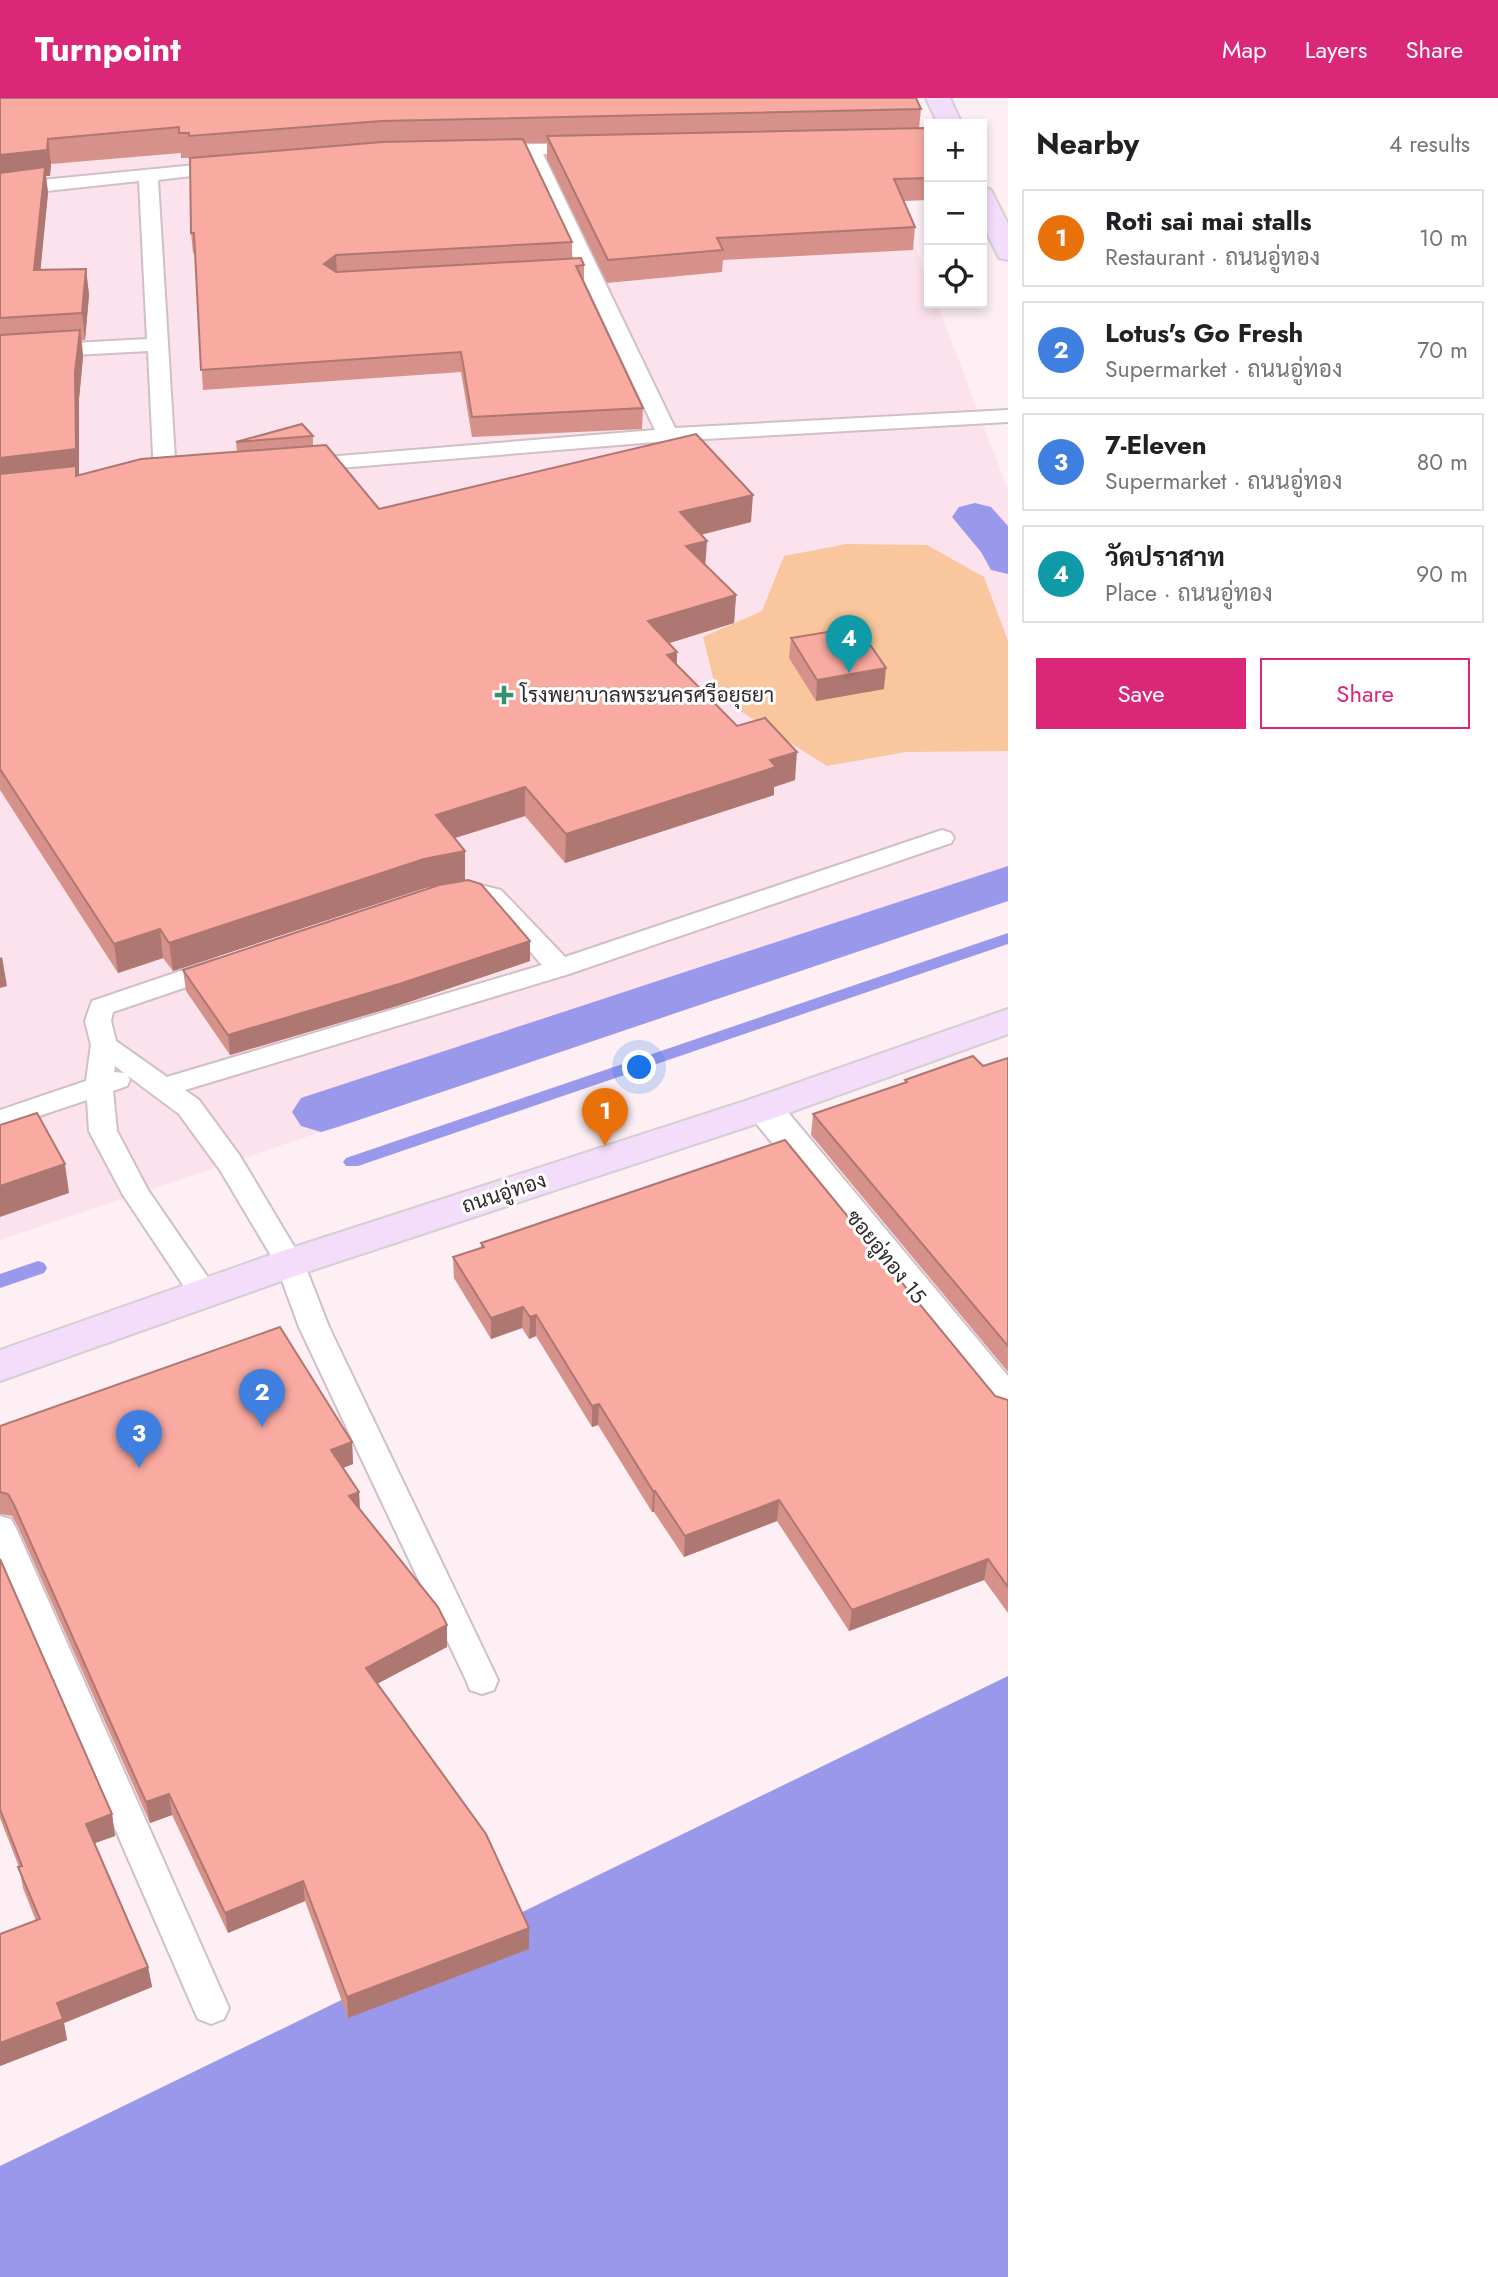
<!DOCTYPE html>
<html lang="en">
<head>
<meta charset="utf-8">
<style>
	:root { --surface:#fff; --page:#f6f6f6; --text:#202124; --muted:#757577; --line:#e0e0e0; --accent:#db2777 }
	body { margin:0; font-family:Jost,Sarabun,sans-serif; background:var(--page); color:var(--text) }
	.controls { position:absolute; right:21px; top:21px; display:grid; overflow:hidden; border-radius:0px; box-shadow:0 4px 10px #0003 }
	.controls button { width:63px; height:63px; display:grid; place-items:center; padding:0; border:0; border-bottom:2px solid var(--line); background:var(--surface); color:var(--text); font:35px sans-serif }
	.you { position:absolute; left:640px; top:970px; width:24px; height:24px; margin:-18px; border:5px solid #fff; border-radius:50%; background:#1a73e8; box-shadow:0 0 0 10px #1a73e833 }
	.badge { display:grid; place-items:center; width:46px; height:46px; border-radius:50%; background:var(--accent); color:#fff; font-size:23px; font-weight:700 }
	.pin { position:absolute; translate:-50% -58px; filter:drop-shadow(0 2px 4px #0008) }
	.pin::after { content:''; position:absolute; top:37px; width:24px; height:21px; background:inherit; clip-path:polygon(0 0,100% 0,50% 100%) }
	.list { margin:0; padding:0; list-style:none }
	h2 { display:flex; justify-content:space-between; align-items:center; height:91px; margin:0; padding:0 28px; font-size:30px }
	h2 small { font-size:23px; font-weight:400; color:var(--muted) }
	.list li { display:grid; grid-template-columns:46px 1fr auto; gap:21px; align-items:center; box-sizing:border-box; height:98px; margin:0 14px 14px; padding:0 14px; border:2px solid var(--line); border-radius:0px }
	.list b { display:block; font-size:26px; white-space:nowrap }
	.list p { margin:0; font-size:23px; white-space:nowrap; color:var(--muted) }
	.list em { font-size:23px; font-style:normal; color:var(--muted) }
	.actions { display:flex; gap:14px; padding:21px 28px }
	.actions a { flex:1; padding:16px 0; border:2px solid var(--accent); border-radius:0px; text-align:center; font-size:24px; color:var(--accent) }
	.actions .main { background:var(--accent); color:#fff }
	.icon { flex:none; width:38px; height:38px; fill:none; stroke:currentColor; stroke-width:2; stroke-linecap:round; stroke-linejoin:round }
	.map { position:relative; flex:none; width:1008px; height:2179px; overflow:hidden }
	header { display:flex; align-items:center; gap:42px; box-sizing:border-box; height:98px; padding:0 35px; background:var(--accent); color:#fff }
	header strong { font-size:33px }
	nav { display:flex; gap:38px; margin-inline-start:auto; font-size:24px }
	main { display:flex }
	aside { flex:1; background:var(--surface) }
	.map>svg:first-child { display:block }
</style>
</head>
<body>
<header>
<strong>Turnpoint</strong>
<nav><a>Map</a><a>Layers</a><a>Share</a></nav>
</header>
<main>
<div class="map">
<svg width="1008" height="2179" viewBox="0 0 1008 2179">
	<rect width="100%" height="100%" fill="#fdeff4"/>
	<path fill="#fce2ed" d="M 243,0 L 859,0 L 929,185 L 929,205 L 937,205 L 1008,392 L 1008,803 L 0,1142 L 0,21 Z"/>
	<path fill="#f9c69d" d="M 846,446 L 927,447 L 984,479 L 1008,543 L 1008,653 L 906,654 L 827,668 L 718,599 L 703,539 L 762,513 L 784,458 Z"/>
	<path fill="#9998ea" d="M 1008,1578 L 1008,2179 L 0,2179 L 0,2068 Z"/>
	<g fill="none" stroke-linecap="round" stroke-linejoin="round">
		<g fill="#9998ea" fill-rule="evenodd">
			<path d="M 1008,835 L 1008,846 L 358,1068 L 346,1068 L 343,1064 L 346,1060 Z"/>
			<path d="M 38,1163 L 44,1165 L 47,1170 L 44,1175 L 0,1190 L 0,1176 Z"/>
		</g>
		<g fill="#9998ea" fill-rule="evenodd">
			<path d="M 975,405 L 991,409 L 1008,428 L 1008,476 L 991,472 L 981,454 L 952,419 L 959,409 Z"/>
			<path d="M 1008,768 L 1008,803 L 341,1028 L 321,1034 L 301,1028 L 292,1014 L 301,1000 Z"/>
		</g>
		<defs>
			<g id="lane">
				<path d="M 583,45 L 592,50 L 589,54 L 543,56 L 675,330 L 1008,312 L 1008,324 L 668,343 L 302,373 L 295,371 L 291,367 L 295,363 L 302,361 L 655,332 L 525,57 L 491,57 L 482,52 L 491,47 Z"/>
				<path d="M 227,64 L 236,69 L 233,73 L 158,82 L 176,377 L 172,381 L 158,381 L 154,377 L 148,253 L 0,261 L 0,249 L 147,241 L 139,83 L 0,98 L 0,86 Z"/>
				<path d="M 942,732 L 951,735 L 954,740 L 951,745 L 569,876 L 185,992 L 199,1002 L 240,1058 L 304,1165 L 329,1229 L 498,1582 L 494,1592 L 482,1596 L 470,1592 L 466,1582 L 299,1229 L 276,1166 L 220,1072 L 179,1016 L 128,978 L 130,982 L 127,988 L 113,993 L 117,1033 L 148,1092 L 220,1197 L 215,1205 L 205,1208 L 195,1205 L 123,1097 L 89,1033 L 87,1002 L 0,1031 L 0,1012 L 86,983 L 91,947 L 85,923 L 92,903 L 210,863 L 219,861 L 228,863 L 232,869 L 228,875 L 113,914 L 111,923 L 116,943 L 167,979 L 542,867 C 530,854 492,807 479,803 C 467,799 458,804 446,801 L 442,795 L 446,789 L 468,784 L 501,792 L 565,859 ZM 115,968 L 124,975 L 114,974 Z"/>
				<path d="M 0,1418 L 11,1421 L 16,1430 L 229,1910 L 224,1921 L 211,1926 L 198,1921 L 193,1910 L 0,1466 Z"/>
			</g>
			<path id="street" d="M 764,997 L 777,1001 L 1008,1278 L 1008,1323 L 993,1318 L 751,1019 L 745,1010 L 751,1001 Z"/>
			<g id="primary">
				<path d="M 926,0 L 950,0 L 962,26 L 938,26 Z"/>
				<path d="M 982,89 L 991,92 L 1008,126 L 1008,162 L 999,160 L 982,125 Z"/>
				<path d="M 1008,911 L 1008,936 L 777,1019 L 304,1175 L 0,1283 L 0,1252 L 276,1155 L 751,1001 Z"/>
			</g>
		</defs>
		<use href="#lane" stroke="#d0bfc6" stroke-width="4"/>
		<use href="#street" stroke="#d0bfc6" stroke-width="4"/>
		<use href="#primary" stroke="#d2d0d1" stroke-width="4"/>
		<use href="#lane" fill="#fff" fill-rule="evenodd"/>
		<use href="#street" fill="#fff" fill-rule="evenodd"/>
		<use href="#primary" fill="#f4ddfb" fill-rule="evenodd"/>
	</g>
	<g fill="#d6928a">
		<path d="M 0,0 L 917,0 L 921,11 L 919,30 L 929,34 L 929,102 L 903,103 L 915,129 L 913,152 L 723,162 L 722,174 L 607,185 L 547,61 L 547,45 L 525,45 L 572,144 L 572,160 L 584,167 L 584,184 L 643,310 L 642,331 L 472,339 L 461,274 L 203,292 L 195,154 L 193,155 L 191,135 L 190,60 L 181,60 L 181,55 L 51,66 L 50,78 L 46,78 L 48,95 L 40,172 L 86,171 L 89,197 L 85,242 L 82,242 L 83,259 L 79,301 L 79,377 L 237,354 L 236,344 L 313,338 L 313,348 L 379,411 L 751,424 L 701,437 L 705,467 L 736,497 L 734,525 L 669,545 L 677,554 L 677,566 L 737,628 L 795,682 L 774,689 L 774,697 L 565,765 L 525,718 L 454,740 L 465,782 L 425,790 L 173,873 L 163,860 L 118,875 L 0,692 Z"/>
		<path d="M 791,540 L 884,591 L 816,603 L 789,560 Z"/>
		<path d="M 530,843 L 530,863 L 400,907 L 230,957 L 186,893 L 183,872 Z"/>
		<path d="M 1008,960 L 1008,1274 L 811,1037 L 813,1016 L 905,985 L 905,982 L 983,968 Z"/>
		<path d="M 481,1145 L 1008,1302 L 1008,1515 L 984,1482 L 849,1533 L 777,1423 L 684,1459 L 654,1414 L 652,1414 L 598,1327 L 592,1329 L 536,1238 L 529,1241 L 522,1230 L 491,1241 L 454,1180 L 453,1159 L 481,1150 Z"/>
		<path d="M 0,1328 L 352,1344 L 353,1366 L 343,1370 L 359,1394 L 360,1412 L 447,1527 L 447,1549 L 377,1586 L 529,1851 L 348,1920 L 305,1803 L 228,1835 L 172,1717 L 150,1725 L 18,1429 L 12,1418 L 0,1416 Z"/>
		<path d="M 0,1461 L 112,1716 L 115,1738 L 94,1745 L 148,1869 L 152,1889 L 64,1925 L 67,1942 L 0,1968 L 0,1836 L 36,1823 L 23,1790 L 19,1769 L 0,1720 Z"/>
	</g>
	<g fill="#ae7771">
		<path d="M 48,41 L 51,66 L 50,78 L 46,78 L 48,95 L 38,198 L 0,83 L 0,57 Z"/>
		<path d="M 336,157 L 337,176 L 324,166 Z"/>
		<path d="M 86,171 L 89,197 L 85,242 L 82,215 Z"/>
		<path d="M 80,232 L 83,259 L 79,301 L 79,378 L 0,387 L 0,360 L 75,274 Z"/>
		<path d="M 753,397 L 751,424 L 679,442 L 680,414 Z"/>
		<path d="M 707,443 L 705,471 L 686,448 Z"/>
		<path d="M 736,497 L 734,525 L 647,552 L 648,523 Z"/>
		<path d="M 677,554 L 676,582 L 667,557 Z"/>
		<path d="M 886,570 L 884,591 L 816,603 L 817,582 Z"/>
		<path d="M 797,654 L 795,682 L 774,689 L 774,697 L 565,765 L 566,736 L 770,662 Z"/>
		<path d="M 525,689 L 525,718 L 436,746 L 436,717 Z"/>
		<path d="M 465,753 L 465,782 L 425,790 L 173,873 L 169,845 L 424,761 Z"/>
		<path d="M 160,831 L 163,860 L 118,875 L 114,846 Z"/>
		<path d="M 530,843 L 530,863 L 400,907 L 230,957 L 228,937 Z"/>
		<path d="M 2,859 L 7,888 L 0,890 L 0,860 Z"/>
		<path d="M 65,1066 L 69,1095 L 0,1119 L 0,1088 Z"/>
		<path d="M 523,1209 L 522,1230 L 491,1241 L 491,1220 Z"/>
		<path d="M 536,1217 L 536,1238 L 529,1241 L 530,1219 Z"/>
		<path d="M 599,1306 L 598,1327 L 592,1329 L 592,1308 Z"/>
		<path d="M 352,1344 L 353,1366 L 332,1374 L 331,1352 Z"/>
		<path d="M 653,1393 L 655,1393 L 654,1414 L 652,1414 Z"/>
		<path d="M 359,1394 L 360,1416 L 349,1398 Z"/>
		<path d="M 779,1402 L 777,1423 L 684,1459 L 685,1438 Z"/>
		<path d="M 988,1461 L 984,1482 L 849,1533 L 852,1512 Z"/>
		<path d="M 447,1527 L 447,1549 L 367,1591 L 366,1570 Z"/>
		<path d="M 169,1696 L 172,1717 L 150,1725 L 146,1704 Z"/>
		<path d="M 112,1716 L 115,1738 L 90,1747 L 86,1726 Z"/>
		<path d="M 303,1783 L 305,1803 L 228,1835 L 225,1815 Z"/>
		<path d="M 529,1830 L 529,1851 L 348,1920 L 347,1899 Z"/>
		<path d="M 148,1869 L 152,1889 L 64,1925 L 67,1942 L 0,1968 L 0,1945 L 57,1905 Z"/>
	</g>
	<g fill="#f9aaa1" stroke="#ae7771" stroke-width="2">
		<path d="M 0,0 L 916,0 L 921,11 L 381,23 L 189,38 L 189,35 L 179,35 L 179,29 L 48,41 L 47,52 L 0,57 Z"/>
		<path d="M 927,30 L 929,34 L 929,80 L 894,81 L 915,129 L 717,140 L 723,152 L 608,162 L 547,38 Z"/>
		<path d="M 523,41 L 572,144 L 336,157 L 324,166 L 336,174 L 581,160 L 584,167 L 576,168 L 643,310 L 472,319 L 461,254 L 201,272 L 194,135 L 191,135 L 190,60 L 382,44 Z"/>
		<path d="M 45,69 L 34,172 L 86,171 L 82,215 L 0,220 L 0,75 Z"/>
		<path d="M 80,232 L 75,274 L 76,351 L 0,360 L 0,237 Z"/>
		<path d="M 302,326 L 313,338 L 236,344 Z"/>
		<path d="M 696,336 L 753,397 L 680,414 L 707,443 L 686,448 L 736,497 L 648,523 L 677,554 L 667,557 L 737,628 L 765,620 L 797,654 L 770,662 L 776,669 L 566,736 L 525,689 L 436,717 L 465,753 L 424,761 L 169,845 L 160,831 L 114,846 L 0,671 L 0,376 L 76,368 L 76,378 L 141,361 L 326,347 L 379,411 Z"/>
		<path d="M 858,529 L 886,570 L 817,582 L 791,540 Z"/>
		<path d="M 468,782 L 481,786 L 530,843 L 399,886 L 228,937 L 183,872 L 439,787 Z"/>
		<path d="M 973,958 L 983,968 L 1008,960 L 1008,1248 L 813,1016 L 907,984 L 905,982 Z"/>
		<path d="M 37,1015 L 65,1066 L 0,1088 L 0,1027 Z"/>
		<path d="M 785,1042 L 995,1298 L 1008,1302 L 1008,1489 L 988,1461 L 852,1512 L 779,1402 L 685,1438 L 655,1393 L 653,1393 L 599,1306 L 592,1308 L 536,1217 L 530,1219 L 523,1209 L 491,1220 L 453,1159 L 484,1149 L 481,1145 Z"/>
		<path d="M 280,1229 L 352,1344 L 331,1352 L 359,1394 L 349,1398 L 438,1509 L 447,1527 L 366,1570 L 486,1736 L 529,1830 L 347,1899 L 303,1783 L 225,1815 L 169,1696 L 146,1704 L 14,1407 L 8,1396 L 0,1394 L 0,1328 Z"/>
		<path d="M 0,1461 L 112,1716 L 86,1726 L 148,1869 L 57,1905 L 63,1921 L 0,1945 L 0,1836 L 40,1821 L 18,1769 L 22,1768 L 0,1711 Z"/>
	</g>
	<path fill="#32936c" stroke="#fff" stroke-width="2.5" d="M500.5 586.5h7v7h7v7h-7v7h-7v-7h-7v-7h7z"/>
	<g text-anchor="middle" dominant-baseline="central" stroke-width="6" stroke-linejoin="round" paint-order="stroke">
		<g font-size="21" fill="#312a2d" stroke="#fff" text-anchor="start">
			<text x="520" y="597">โรงพยาบาลพระนครศรีอยุธยา</text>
		</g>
		<g font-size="21" fill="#312a2d" stroke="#fff">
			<text transform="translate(504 1095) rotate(-18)">ถนนอู่ทอง</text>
			<text transform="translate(886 1159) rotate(51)">ซอยอู่ทอง 15</text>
		</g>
	</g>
</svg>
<div class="controls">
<button>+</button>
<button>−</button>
<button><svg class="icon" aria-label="locate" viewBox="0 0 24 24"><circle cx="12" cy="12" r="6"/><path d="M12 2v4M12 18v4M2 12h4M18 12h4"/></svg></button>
</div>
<div class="you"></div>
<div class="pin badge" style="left:605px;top:1048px;background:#e8710a">1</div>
<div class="pin badge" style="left:262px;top:1329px;background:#3f7fe0">2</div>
<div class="pin badge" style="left:139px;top:1370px;background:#3f7fe0">3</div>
<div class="pin badge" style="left:849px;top:575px;background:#0f9aa8">4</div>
</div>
<aside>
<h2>Nearby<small>4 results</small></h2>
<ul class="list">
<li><span class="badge" style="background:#e8710a">1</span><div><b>Roti sai mai stalls</b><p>Restaurant · ถนนอู่ทอง</p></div><em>10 m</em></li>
<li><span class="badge" style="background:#3f7fe0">2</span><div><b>Lotus's Go Fresh</b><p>Supermarket · ถนนอู่ทอง</p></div><em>70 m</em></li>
<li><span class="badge" style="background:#3f7fe0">3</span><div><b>7-Eleven</b><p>Supermarket · ถนนอู่ทอง</p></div><em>80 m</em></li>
<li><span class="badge" style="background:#0f9aa8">4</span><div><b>วัดปราสาท</b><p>Place · ถนนอู่ทอง</p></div><em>90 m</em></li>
</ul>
<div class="actions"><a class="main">Save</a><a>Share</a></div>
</aside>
</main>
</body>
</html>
